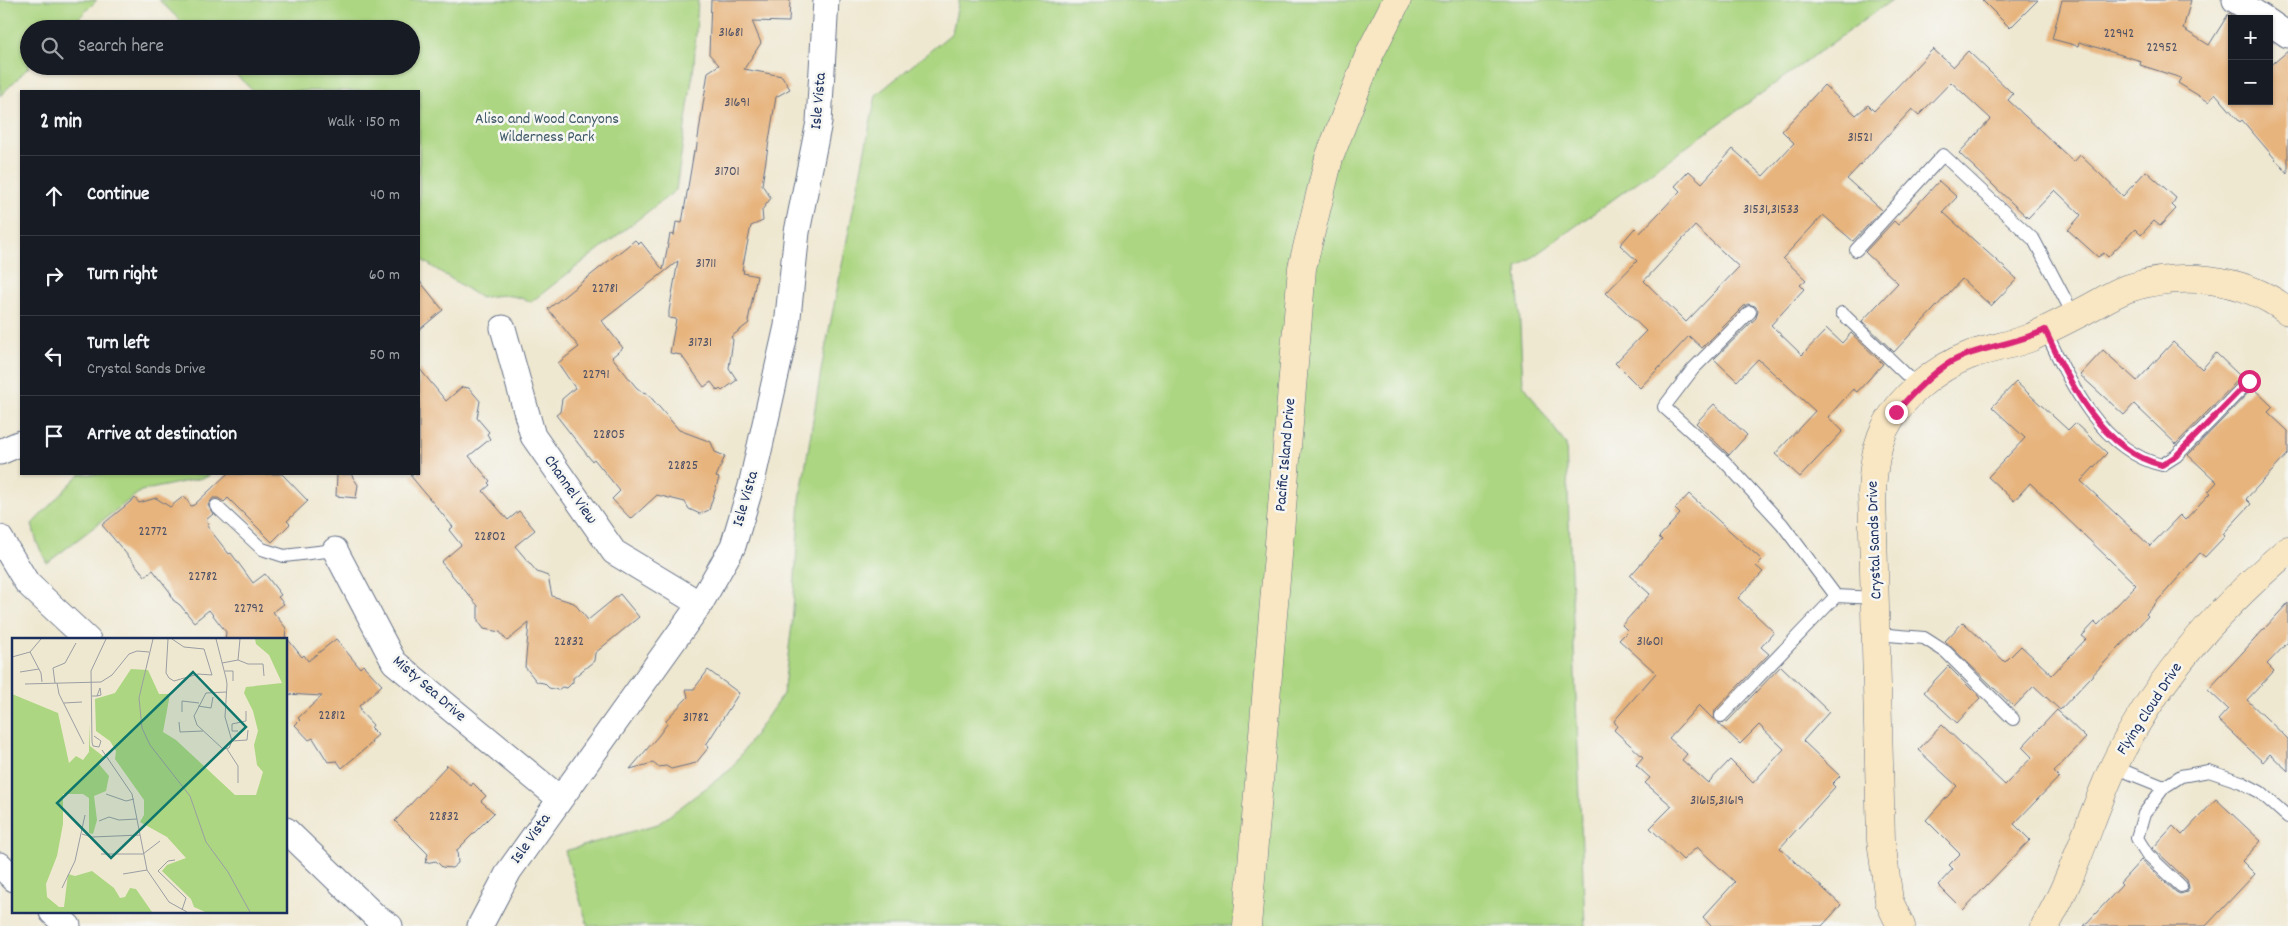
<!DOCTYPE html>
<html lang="en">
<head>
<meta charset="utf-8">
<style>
	:root { --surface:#171b24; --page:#242831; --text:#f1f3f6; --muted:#9ea1a6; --line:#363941 }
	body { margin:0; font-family:Dekko,sans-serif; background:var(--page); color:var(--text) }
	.controls { position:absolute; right:15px; top:15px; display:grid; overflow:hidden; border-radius:0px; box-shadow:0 1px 4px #0004 }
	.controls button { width:45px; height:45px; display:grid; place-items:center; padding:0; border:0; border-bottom:1px solid var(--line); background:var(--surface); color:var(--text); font:25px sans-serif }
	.stop { position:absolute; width:15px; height:15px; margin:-11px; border:4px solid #db2777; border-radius:50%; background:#fff }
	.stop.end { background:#db2777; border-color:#fff; box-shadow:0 1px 5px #0008 }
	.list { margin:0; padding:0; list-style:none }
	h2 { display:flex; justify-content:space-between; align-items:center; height:65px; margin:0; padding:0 20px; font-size:21px }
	h2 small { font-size:16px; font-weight:400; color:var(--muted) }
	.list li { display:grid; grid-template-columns:32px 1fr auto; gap:15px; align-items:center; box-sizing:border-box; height:80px; padding:0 20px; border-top:1px solid var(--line) }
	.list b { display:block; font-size:19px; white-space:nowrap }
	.list p { margin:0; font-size:16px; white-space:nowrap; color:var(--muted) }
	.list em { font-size:16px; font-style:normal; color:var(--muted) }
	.icon { flex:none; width:28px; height:28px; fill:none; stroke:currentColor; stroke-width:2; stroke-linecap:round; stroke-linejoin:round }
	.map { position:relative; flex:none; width:2288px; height:926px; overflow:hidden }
	.search { position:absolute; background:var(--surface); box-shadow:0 1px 4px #0004; left:20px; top:20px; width:400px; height:55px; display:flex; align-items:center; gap:12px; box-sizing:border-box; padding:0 18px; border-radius:28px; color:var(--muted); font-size:19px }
	.panel { position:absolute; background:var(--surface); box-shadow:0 1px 4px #0004; left:20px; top:90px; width:400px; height:385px; border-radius:0px }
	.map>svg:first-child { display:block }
</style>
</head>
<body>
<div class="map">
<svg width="2288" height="926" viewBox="0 0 2288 926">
	<rect width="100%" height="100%" fill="#f6f6f2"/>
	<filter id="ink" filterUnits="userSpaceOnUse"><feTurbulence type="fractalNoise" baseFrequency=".02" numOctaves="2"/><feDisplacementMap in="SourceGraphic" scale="10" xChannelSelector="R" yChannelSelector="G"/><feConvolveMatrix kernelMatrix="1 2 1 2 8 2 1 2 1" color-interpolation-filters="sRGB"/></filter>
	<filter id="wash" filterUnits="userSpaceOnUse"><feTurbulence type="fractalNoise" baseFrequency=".0096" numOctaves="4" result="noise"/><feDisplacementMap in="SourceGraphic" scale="20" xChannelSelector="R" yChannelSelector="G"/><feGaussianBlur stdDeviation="1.12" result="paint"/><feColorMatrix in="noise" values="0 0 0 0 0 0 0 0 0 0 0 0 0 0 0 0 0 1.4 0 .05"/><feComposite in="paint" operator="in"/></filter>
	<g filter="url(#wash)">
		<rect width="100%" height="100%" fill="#efe8d1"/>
		<g fill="#acd681" stroke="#648270">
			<path d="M 0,0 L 97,0 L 68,29 L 29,29 L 29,66 L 30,66 L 0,96 Z"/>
			<path d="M 159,0 L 698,0 L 694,65 L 676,190 L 531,302 C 513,294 500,294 481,298 L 419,258 L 419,91 L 253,91 L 227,66 L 411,66 L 411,29 L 189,29 Z"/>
			<path d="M 959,0 L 1892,0 L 1517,268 L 1523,384 L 1566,445 L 1585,926 L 588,926 L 565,851 L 658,824 L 731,769 L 783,694 L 792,625 L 800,500 L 822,365 L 876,95 L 952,33 Z"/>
			<path d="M 80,474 L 210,474 L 207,477 L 141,491 L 47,563 L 37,543 L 32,524 Z"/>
		</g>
		<g id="blocks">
			<g fill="#e7b47d" fill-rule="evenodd">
				<path d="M 711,0 L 790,0 L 789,22 L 752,21 L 761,43 L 744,69 L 782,76 L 790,89 L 776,97 L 762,185 L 771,198 L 762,210 L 763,221 L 751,226 L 742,270 L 744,270 L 743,273 L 757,276 L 748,321 L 749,323 L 731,337 L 733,340 L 729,368 L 737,380 L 722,391 L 720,389 L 718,391 L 711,382 L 704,387 L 681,355 L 670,353 L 676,319 L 669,318 L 669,311 L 678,261 L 602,321 L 623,348 L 612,357 L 636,387 L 642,392 L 647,393 L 679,430 L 711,442 L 715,452 L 725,456 L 716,477 L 719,478 L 709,510 L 700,514 L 689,509 L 685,502 L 657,495 L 631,519 L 612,499 L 620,491 L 594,459 L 592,461 L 581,447 L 556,415 L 560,412 L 562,399 L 575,388 L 558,363 L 579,347 L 548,309 L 635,240 L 639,244 L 641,242 L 663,270 L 670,234 L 674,235 L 676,222 L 682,223 L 694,151 L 696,151 L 708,72 L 719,65 L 709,54 Z"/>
				<path d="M 1982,0 L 2038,0 L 2010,28 Z"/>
				<path d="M 2062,0 L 2191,0 L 2183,29 L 2209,45 L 2229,13 L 2232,15 L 2232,101 L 2269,101 L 2269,67 L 2288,51 L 2288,174 L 2242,120 L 2240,122 L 2215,93 L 2209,102 L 2178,83 L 2181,78 L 2140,65 L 2141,61 L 2079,42 L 2078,46 L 2052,39 Z"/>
				<path d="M 1933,49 L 1953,67 L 1968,51 L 2013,94 L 2008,100 L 2074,162 L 2080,155 L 2123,196 L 2146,171 L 2176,198 L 2172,205 L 2176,209 L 2160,226 L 2154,221 L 2141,235 L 2135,229 L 2108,257 L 2104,253 L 2098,257 L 2068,230 L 2081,215 L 2055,190 L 2028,218 L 1959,153 L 1991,119 L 1951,82 L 1919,115 L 1912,109 L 1847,179 L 1882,210 L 1853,241 L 1823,215 L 1783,258 L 1806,280 L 1800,285 L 1804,289 L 1771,325 L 1802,355 L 1827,329 L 1842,343 L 1851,333 L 1883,364 L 1857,392 L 1853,389 L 1828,417 L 1843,431 L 1800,477 L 1775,454 L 1815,411 L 1758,359 L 1737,381 L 1714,359 L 1756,318 L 1758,310 L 1755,306 L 1748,304 L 1744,306 L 1702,348 L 1689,336 L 1640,388 L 1615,363 L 1646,331 L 1606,293 L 1637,261 L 1620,245 L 1635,228 L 1640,233 L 1680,191 L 1675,186 L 1689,171 L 1702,183 L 1733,149 L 1763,176 L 1794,143 L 1782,131 L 1824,85 L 1856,115 L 1868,105 L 1874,111 ZM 1695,226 L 1739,267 L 1686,322 L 1644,281 Z"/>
				<path d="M 1939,181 L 1957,197 L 1943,212 L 2017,279 L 1991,306 L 1962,279 L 1894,352 L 1862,321 L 1898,283 L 1865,252 L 1894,221 L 1898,225 Z"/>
				<path d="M 419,280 L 443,310 L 419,330 Z"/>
				<path d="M 2173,342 L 2202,369 L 2216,353 L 2241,377 L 2176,444 L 2134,404 L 2124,415 L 2080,375 L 2103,350 L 2137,381 Z"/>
				<path d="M 419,368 L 446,401 L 462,387 L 469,388 L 480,401 L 477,418 L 489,432 L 487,434 L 490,439 L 469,456 L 490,481 L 488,483 L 490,485 L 483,491 L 508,520 L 519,511 L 535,530 L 515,546 L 537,572 L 548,576 L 552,596 L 574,603 L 588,620 L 620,594 L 639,617 L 595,653 L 594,661 L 573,678 L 573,682 L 567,688 L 562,687 L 558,690 L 549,688 L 544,683 L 537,682 L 525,667 L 529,623 L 507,641 L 500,632 L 484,629 L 478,621 L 478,606 L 441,562 L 461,545 L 449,530 L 453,527 L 410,475 L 419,474 Z"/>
				<path d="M 2016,382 L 2068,430 L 2075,423 L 2107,453 L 2081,481 L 2150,546 L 2180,515 L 2185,520 L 2210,493 L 2208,492 L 2217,482 L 2188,455 L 2253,388 L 2273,407 L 2268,412 L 2288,431 L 2288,454 L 2246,499 L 2251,504 L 2223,534 L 2225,536 L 2205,557 L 2200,553 L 2146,614 L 2148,616 L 2060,710 L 2034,686 L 2014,707 L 1945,641 L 1963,622 L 2005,662 L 2021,646 L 2052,675 L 2086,639 L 2082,636 L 2095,622 L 2098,625 L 2136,585 L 2030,483 L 2014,501 L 1988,477 L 2025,438 L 1992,407 Z"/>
				<path d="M 1714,404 L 1747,435 L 1729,455 L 1696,423 Z"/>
				<path d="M 227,474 L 282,474 L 308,501 L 287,521 L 290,524 L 272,542 L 228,498 L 224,502 L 218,498 L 213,498 L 208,505 L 213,514 L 206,520 L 209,524 L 207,526 L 229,554 L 231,553 L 253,583 L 265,574 L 281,595 L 278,597 L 284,604 L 273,612 L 286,628 L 285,640 L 225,640 L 226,632 L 209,610 L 194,622 L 180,605 L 173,600 L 170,592 L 153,570 L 145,576 L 102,525 L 135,498 L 139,503 L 156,498 L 170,507 L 184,496 L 191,506 L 194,505 Z"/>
				<path d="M 337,474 L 351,474 L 358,485 L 356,498 L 336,496 Z"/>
				<path d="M 1689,494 L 1762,560 L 1756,566 L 1763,572 L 1738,598 L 1774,632 L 1761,647 L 1769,654 L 1715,710 L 1714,720 L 1699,705 L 1669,738 L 1687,754 L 1682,760 L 1708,783 L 1730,760 L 1753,783 L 1784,749 L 1759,725 L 1740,744 L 1718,723 L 1727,722 L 1781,666 L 1829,712 L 1803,741 L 1840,776 L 1832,784 L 1835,787 L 1780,848 L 1841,905 L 1822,926 L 1711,926 L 1703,917 L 1735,882 L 1697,847 L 1683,860 L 1650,828 L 1672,806 L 1645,783 L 1650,778 L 1636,765 L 1643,757 L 1614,730 L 1617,726 L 1614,721 L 1656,673 L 1619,640 L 1628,631 L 1622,625 L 1650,594 L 1630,576 L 1662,540 L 1659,537 L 1680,514 L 1675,509 Z"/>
				<path d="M 2288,603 L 2288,642 L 2267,664 L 2274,671 L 2247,700 L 2288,739 L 2288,771 L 2270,754 L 2263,762 L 2218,720 L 2228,709 L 2208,690 Z"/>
				<path d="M 286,637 L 302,657 L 304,655 L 308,661 L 336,639 L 360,668 L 363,665 L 382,685 L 359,706 L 361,709 L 359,710 L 373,725 L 371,728 L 378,735 L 371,741 L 372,743 L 342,768 L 337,761 L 328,762 L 313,738 L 309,740 L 295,725 L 300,720 L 298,718 L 322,696 L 286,694 Z"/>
				<path d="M 1948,666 L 1980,698 L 1957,723 L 1924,692 Z"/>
				<path d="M 708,670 L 739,693 L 706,745 L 709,747 L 696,763 L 671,769 L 666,766 L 658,767 L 653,763 L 630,769 L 659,735 L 667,724 L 666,720 L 688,697 L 686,689 L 694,689 Z"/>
				<path d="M 2057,710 L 2086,738 L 2054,772 L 2059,777 L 2014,824 L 2030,840 L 1963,910 L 1938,885 L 1953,869 L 1949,865 L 1960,854 L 1926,820 L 1957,786 L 1918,750 L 1942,725 L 2005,785 L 2032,757 L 2022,747 Z"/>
				<path d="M 447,765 L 471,786 L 473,783 L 486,796 L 481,801 L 494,813 L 457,850 L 458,863 L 452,868 L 442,867 L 436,861 L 425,863 L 428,854 L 395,821 Z"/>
				<path d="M 2216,799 L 2261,841 L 2242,861 L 2255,874 L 2206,926 L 2084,926 L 2122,885 L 2120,883 L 2141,860 L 2176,892 L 2180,894 L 2187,892 L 2189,887 L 2187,880 L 2153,848 L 2173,826 L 2182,835 Z"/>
			</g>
		</g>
	</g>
	<g filter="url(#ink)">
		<use href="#blocks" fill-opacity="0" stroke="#657086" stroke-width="1"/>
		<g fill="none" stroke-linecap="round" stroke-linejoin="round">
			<defs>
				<g id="lane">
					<path d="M 1856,250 L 1943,155 L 2034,240 L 2074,316"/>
					<path d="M 1750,312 L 1693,369 L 1664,407 L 1725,462 L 1782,524 L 1836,596 L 1876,598"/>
					<path d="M 1842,313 L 1919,387"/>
					<path d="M 2045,330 C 2069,381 2101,451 2162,465 L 2176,456 L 2249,381"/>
					<path d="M 216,506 L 262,549 L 284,556 L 335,550"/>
					<path d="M 1877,634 L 1924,638 L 1946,652 L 2013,719"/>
					<path d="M 1721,716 L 1836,596"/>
					<path d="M 2114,767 L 2164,787"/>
					<path d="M 2181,886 L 2147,854 L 2137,838 L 2144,814 L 2164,787 L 2181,776 L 2209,771 L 2241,782 L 2260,792 L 2288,817"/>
				</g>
				<g id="street">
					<path d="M 2235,0 L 2265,19"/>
					<path d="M 2269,22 L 2288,35"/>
					<path d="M 503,328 L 533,436 L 614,552 L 700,604"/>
					<path d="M 0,452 L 21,443"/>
					<path d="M 0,538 L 27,583 L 88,640"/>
					<path d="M 335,550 L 394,662 L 559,798"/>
					<path d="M 286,830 L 376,917 L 390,926"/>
					<path d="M 0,865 L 14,879"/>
					<path d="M 52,912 L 68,926"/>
					<path d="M 480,926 L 509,871 L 700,604 L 733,546 L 751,486 L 787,326 L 797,232 L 819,122 L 826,0"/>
				</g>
				<g id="secondary">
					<path d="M 1247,926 L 1302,268 L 1329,158 L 1370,53 L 1397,0"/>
					<path d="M 1901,926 L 1889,901 L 1881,840 L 1872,493 C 1873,472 1875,450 1884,430 C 1900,397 1936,368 1970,355 C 1990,348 2013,345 2032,337 C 2052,327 2073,317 2093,306 C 2104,300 2115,293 2126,289 C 2180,271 2242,276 2288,311"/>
					<path d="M 2045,926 C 2074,877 2089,821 2112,770 C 2152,684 2216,611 2288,550"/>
				</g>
			</defs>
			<use href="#lane" stroke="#657086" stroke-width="14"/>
			<use href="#street" stroke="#657086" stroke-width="27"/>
			<use href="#secondary" stroke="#657086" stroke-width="29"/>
			<use href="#lane" stroke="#fff" stroke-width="12"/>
			<use href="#street" stroke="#fff" stroke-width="25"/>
			<use href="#secondary" stroke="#f9e7c3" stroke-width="28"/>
		</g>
	</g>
	<g fill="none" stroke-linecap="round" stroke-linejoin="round" filter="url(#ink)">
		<path stroke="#db2777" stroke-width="6" d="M 1896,412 C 1911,395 1927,378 1946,365 C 1974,347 2015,345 2045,330 C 2069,381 2101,451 2162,465 L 2176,456 L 2249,381"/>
	</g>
	<g text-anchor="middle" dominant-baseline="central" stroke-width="5" stroke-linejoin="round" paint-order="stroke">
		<g font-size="14" fill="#4e5066">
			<text x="731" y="33">31681</text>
			<text x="2119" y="34">22942</text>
			<text x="2162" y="48">22952</text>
			<text x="737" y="103">31691</text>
			<text x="1860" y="138">31521</text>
			<text x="727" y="172">31701</text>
			<text x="1771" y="210">31531,31533</text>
			<text x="706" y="264">31711</text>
			<text x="605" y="289">22781</text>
			<text x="700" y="343">31731</text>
			<text x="596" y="375">22791</text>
			<text x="609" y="435">22805</text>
			<text x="683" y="466">22825</text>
			<text x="153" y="532">22772</text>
			<text x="490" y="537">22802</text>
			<text x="203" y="577">22782</text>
			<text x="249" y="609">22792</text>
			<text x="569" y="642">22832</text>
			<text x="1650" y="642">31601</text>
			<text x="332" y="716">22812</text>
			<text x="696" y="718">31782</text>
			<text x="1717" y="801">31615,31619</text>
			<text x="444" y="817">22832</text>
		</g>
		<g font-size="16" fill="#1b2f5e" stroke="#f6f6f2">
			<text transform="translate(819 101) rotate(-85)">Isle Vista</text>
			<text transform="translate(1286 455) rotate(-85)">Pacific Island Drive</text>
			<text transform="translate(570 490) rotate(55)">Channel View</text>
			<text transform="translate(746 499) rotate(-74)">Isle Vista</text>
			<text transform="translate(1875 540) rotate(-92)">Crystal Sands Drive</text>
			<text transform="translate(429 689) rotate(41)">Misty Sea Drive</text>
			<text transform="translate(2150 709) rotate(-57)">Flying Cloud Drive</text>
			<text transform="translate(531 839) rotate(-55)">Isle Vista</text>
		</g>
		<g font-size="16" fill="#3f5967" stroke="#f6f6f2">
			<text x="547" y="119">Aliso and Wood Canyons<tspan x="547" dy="18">Wilderness Park</tspan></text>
		</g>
	</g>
	<g transform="translate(12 638)">
		<rect width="275" height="275" fill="#efe8d1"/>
		<path d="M 243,1 L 275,1 L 275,274 L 193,274 L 182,269 L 179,261 L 150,233 L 155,227 L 174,220 L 155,199 L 128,184 L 132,177 L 132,162 L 103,121 L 104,113 L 98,103 L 84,93 L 83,61 L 103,55 L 119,31 L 136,32 L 147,56 L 158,56 L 151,94 L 164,102 L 223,157 L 244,157 L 251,134 L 245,127 L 242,107 L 246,93 L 241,73 L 232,55 L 234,49 L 270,45 L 257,17 L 244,6 ZM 0,56 L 46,75 L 57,125 L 64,118 L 71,122 L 77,114 L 77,85 L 78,108 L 92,119 L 86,125 L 97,138 L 94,153 L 82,158 L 85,182 L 81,196 L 77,195 L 77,160 L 71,156 L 51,156 L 51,186 L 45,218 L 34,246 L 35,259 L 47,269 L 52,269 L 56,236 L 63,238 L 80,233 L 102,250 L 108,260 L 113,259 L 118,250 L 124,251 L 140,274 L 0,274 Z" fill="#acd681"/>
		<path fill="none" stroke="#9a9ea3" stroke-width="1" d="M 141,1 L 127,60 L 130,90 L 138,107 L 178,158 L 194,204 L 216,234 L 238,274M 156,1 L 154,35 L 157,40 L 162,43 L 186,36 L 200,37 L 192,11 L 172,9 L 160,1M 204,1 L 214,40 L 215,46 L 213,79 L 220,103 L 217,110 L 211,111 L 185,87 L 182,78 L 194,55 L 214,54M 18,14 L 29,35 L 30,44M 0,19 L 18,14 L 29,1M 226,22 L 228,1M 210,25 L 226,22 L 236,26 L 251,26 L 252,38M 213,33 L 221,33 L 221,43M 8,34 L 27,31M 43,45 L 41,30 L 53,25 L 64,5M 45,45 L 47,56 L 72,106M 13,46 L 89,44 L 100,37 L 117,16 L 125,13 L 137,14M 80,58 L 85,58 L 89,57 L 88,50 L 85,58M 52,65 L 70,64M 186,68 L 199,70 L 201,59M 170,74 L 170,63 L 187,65M 167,84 L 168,94 L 191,93M 226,93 L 220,93 L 220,86 L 234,83 L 234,73M 82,98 L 89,103 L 87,109 L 81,108 L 80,104 L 79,33 L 94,1M 220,103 L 235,102 L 236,92M 215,111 L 226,128 L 226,145M 90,112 L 120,156 L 135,232 L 157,264 L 175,274M 94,156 L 114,163 L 122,161M 87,183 L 97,179 L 107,182 L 125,181M 70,196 L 80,199 L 128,197M 89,216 L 131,216 L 148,203M 163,222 L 156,223 L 146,233 L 174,260 L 170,272M 111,236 L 135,232M 50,250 L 63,223 L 73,177"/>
		<path fill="#0f766e" fill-opacity="0.15" stroke="#0f766e" stroke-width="2.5" d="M 181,34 L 234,89 L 99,220 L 45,165 Z"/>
		<rect width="275" height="275" fill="none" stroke="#1b2f5e" stroke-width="2.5"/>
	</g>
</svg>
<div class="controls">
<button>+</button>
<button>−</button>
</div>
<div class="stop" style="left:2249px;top:381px"></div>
<div class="stop end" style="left:1896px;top:412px"></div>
<div class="search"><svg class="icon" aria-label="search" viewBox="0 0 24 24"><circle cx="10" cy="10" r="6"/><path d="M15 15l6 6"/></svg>Search here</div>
<section class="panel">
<h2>2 min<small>Walk · 150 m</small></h2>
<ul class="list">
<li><svg class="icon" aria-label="ahead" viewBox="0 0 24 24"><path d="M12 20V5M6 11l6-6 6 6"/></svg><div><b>Continue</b></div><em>40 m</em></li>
<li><svg class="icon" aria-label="right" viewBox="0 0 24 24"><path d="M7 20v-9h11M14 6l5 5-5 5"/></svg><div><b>Turn right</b></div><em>60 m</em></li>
<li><svg class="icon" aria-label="left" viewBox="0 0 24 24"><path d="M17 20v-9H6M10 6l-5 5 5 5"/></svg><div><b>Turn left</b><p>Crystal Sands Drive</p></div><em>50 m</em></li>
<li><svg class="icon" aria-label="arrive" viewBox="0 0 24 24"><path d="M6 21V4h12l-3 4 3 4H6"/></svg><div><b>Arrive at destination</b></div></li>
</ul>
</section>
</div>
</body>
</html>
